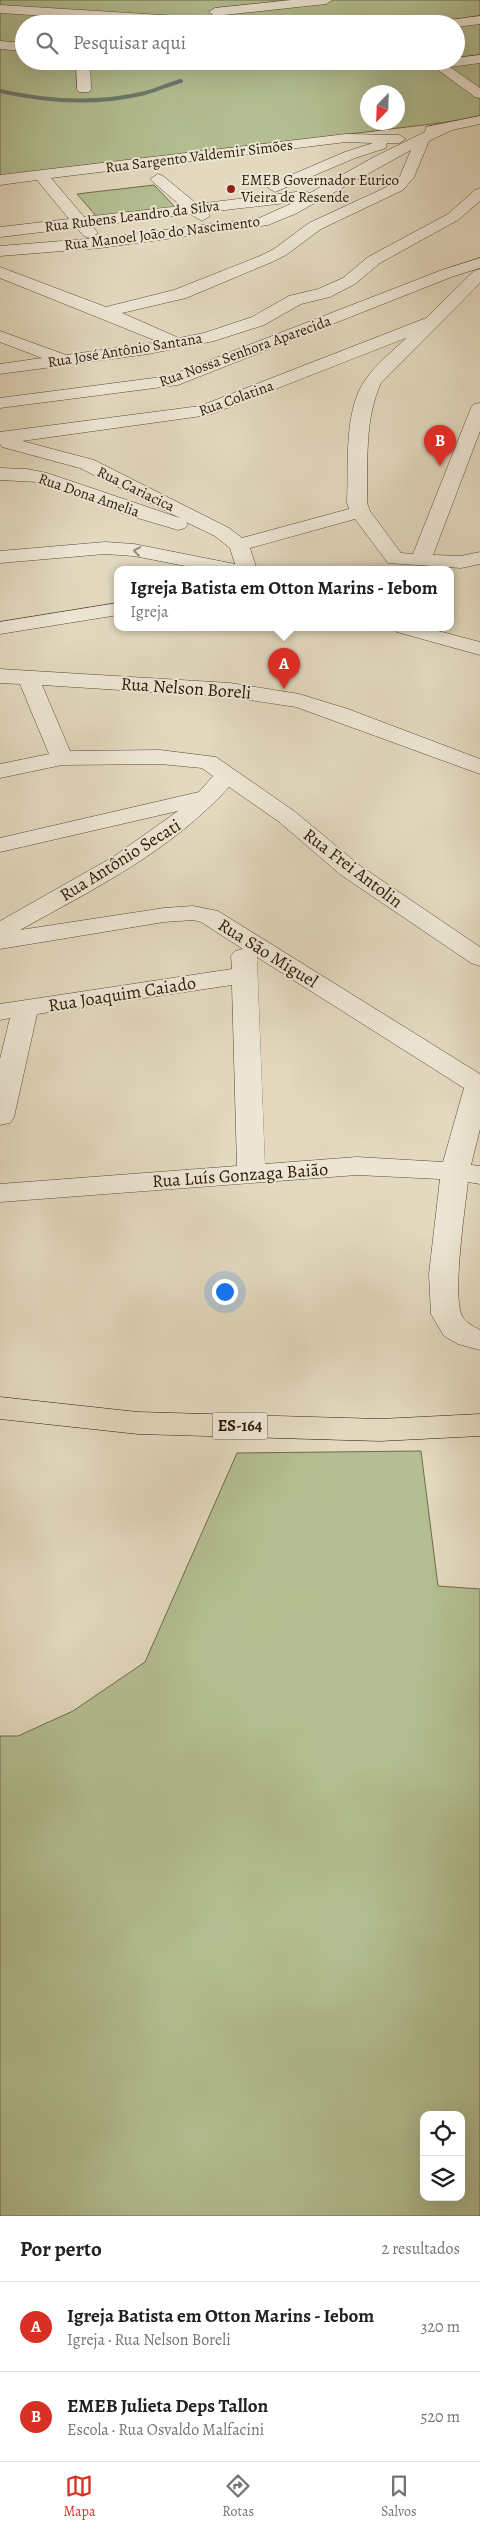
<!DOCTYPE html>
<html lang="pt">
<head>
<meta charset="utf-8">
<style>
	:root { --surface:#fff; --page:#f6f6f6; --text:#202124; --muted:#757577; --line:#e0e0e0; --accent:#d93025 }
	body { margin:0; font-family:Alegreya,serif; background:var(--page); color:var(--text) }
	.controls { position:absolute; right:15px; bottom:15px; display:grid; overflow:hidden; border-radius:10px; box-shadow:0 5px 20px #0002 }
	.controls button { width:45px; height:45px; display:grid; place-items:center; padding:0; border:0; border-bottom:1px solid var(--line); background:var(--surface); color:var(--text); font:25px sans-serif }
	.compass { position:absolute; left:360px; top:85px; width:45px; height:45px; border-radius:50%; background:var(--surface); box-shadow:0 5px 20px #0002; rotate:203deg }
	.you { position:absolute; left:224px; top:1291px; width:18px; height:18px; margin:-12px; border:4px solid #fff; border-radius:50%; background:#1a73e8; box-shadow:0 0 0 8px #1a73e833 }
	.badge { display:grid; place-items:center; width:32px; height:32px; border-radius:50%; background:var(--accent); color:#fff; font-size:16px; font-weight:700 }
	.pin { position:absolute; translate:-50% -41px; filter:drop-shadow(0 1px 2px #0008) }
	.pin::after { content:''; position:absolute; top:26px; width:18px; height:15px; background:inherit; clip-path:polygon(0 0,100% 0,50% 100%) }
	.popup { position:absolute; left:114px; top:566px; width:340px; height:65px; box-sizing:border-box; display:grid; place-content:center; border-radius:10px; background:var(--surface); filter:drop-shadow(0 1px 4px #0005); font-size:16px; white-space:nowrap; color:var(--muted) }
	.popup b { font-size:19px; color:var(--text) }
	.popup::after { content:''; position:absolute; left:50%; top:100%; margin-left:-10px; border:10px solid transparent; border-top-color:var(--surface) }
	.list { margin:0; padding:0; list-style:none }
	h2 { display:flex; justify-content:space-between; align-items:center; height:65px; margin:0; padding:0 20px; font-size:21px }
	h2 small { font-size:16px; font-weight:400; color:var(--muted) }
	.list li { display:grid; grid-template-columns:32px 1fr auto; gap:15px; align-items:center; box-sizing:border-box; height:90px; padding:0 20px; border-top:1px solid var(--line) }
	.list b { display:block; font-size:19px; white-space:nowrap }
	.list p { margin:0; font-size:16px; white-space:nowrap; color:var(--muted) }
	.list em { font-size:16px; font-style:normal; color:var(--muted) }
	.icon { flex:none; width:28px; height:28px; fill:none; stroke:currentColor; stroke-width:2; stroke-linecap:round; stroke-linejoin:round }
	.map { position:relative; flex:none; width:480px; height:2216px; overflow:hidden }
	.search { position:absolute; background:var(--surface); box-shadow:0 5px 20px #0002; left:15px; right:15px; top:15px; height:55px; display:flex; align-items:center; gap:12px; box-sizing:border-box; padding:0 18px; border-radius:28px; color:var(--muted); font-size:19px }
	.sheet { height:245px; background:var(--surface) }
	nav { display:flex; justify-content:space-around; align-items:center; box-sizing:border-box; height:70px; border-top:1px solid var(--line); background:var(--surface); font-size:14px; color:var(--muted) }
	nav a { display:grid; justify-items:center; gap:2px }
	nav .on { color:var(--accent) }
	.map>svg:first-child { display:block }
</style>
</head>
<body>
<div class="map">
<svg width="480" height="2216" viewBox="0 0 480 2216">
	<rect width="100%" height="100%" fill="#e3d9bf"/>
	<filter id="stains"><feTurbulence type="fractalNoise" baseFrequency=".004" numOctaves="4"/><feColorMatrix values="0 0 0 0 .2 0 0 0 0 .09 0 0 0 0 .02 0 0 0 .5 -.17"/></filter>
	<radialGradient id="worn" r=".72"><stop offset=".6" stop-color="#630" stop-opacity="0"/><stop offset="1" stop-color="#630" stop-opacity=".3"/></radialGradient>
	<g fill="#b3bf92" stroke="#706c4a" fill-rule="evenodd">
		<path d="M 0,0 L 480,0 L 480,118 L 0,177 ZM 24,24 L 456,24 L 456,61 L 24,61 ZM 368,92 L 398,92 L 398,122 L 368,122 Z"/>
		<path d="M 154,185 L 178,210 L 98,218 L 77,194 Z"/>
		<path d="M 421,1451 L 438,1586 L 480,1589 L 480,2216 L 0,2216 L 0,1736 L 18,1736 L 73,1711 L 145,1662 L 237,1453 ZM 424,2115 L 461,2115 L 461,2197 L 424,2197 Z"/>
	</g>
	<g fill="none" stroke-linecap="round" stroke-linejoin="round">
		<path stroke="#6b7a6d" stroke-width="4" d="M 0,91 C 48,102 96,105 145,93 C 157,90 169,84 181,81"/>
		<defs>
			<g id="minor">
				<path d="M 291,0 L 332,0 L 326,4 L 215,16 L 209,12 L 215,8 Z"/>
				<path d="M 0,5 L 243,20 L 249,24 L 176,24 L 0,13 Z"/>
				<path d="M 480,16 L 480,24 L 456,27 L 456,24 L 444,24 L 450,20 Z"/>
				<path d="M 0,41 L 24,43 L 24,51 L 0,49 Z"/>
				<path d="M 480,55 L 480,63 L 450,67 L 480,88 L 480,98 L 475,97 L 426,61 L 456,61 L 456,58 Z"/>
				<path d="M 76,61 L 90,61 L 91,89 L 89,92 L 79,92 L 77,89 Z"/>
				<path d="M 480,116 L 480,124 L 452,130 L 429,141 L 414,177 L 403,190 L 321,229 L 286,255 L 272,262 L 186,298 L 122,313 L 179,338 L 204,333 L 252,317 L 289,296 L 318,289 L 343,278 L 368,257 L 448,214 L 475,190 L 480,188 L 480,201 L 458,220 L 380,263 L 355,284 L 330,297 L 301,304 L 264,325 L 214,341 L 148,354 L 0,374 L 0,364 L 42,358 L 0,342 L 0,331 L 66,355 L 159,342 L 0,278 L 0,267 L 106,307 L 174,290 L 260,256 L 274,249 L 309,223 L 393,184 L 400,176 L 411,150 L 295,214 L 268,225 L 100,248 L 0,256 L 0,246 L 100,238 L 259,218 L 295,202 L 207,212 L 210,216 L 202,221 L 190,214 L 92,226 L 98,233 L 90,238 L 84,236 L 76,228 L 0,237 L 0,227 L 69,219 L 37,180 L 0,185 L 0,175 L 346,134 L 399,135 L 406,139 L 399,143 L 387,143 L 386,148 L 355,158 L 275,192 L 267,187 L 270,184 L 345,152 L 373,143 L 346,142 L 51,178 L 84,217 L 181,206 L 153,182 L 150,179 L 158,174 L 163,176 L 197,204 L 304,191 L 310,193 L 374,157 L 425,132 L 426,127 Z"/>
				<path d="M 480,258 L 480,268 L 454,276 L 178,385 L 0,408 L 0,398 L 169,376 L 442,270 Z"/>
				<path d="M 480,269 L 480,283 L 381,383 C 364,420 368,463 367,503 L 370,511 L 401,553 L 413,554 L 471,408 L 474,404 L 480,403 L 480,431 L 433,555 L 461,556 L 480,552 L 480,564 L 461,568 L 388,563 L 355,519 L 250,548 L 257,570 L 206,570 L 134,556 L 105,554 L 0,563 L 0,551 L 105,542 L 134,544 L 235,564 L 230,548 L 215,536 L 186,522 L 188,524 L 185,528 L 178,530 L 124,514 L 38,482 L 0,480 L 0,468 L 27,469 L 47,473 L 180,518 L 80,468 L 2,447 L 0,444 L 0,432 L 200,406 L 426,318 L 474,271 ZM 406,338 C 393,351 376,364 366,379 C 343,410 349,466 347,503 L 349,509 L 242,538 L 229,528 L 94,460 L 22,441 L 209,415 Z"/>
				<path d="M 118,603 L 118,615 L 0,634 L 0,622 Z"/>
				<path d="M 393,628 L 427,628 L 480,642 L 480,655 L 397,632 Z"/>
				<path d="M 0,669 L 230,683 L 299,694 L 348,709 L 480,759 L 480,774 L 296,707 L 230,697 L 42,685 L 70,751 L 160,750 L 216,757 L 294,811 L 359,865 L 480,947 L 480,966 L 471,963 L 341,875 L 278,821 L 229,787 C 171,851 94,889 20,930 L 164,908 L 193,906 L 218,911 L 480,1074 L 480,1129 L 471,1165 L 480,1166 L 480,1184 L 468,1182 C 465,1209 452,1295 462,1316 C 466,1323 473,1326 480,1330 L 480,1350 L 458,1344 L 444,1336 L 431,1314 L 429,1274 L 440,1179 L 357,1175 L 0,1202 L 0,1184 L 237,1166 L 232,985 L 37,1014 L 14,1117 L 10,1123 L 0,1125 L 0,1059 L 10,1018 L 0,1020 L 0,1004 L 232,969 L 231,956 L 235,951 L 243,949 L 201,922 L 193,920 L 164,922 L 0,949 L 0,921 L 113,857 L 178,811 L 0,852 L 0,838 L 199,792 L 213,776 L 202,768 L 160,764 L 62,765 L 0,778 L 0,764 L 49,754 L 20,684 L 0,683 ZM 257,957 L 464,1088 L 443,1162 L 357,1157 L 265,1164 Z"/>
			</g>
			<path id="highway" d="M 0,1397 L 138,1412 L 380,1419 L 480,1414 L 480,1436 L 380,1441 L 138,1434 L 0,1419 Z"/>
		</defs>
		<use href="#minor" stroke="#5a4932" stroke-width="1"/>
		<use href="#highway" stroke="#2c1903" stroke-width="1"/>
		<use href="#minor" fill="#ede6d5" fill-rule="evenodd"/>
		<use href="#highway" fill="#e3d9bf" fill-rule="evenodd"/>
	</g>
	<defs><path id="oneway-chevron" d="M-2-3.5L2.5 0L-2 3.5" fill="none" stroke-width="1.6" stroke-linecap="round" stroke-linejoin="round" transform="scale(1.25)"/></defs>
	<use stroke="#968a76" href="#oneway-chevron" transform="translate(137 551) rotate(-172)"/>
	<circle fill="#8f2418" stroke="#ede6d5" stroke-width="2" cx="231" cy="189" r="5"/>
	<g text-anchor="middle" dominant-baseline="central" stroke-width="4" stroke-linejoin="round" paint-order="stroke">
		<g font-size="15" fill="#2c1903" stroke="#ede6d5">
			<text transform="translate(199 156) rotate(-7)">Rua Sargento Valdemir Simões</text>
			<text transform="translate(132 216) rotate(-7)">Rua Rubens Leandro da Silva</text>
			<text transform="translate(162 233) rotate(-7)">Rua Manoel João do Nascimento</text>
			<text transform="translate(125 350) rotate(-9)">Rua José Antônio Santana</text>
			<text transform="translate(245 351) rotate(-20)">Rua Nossa Senhora Aparecida</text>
			<text transform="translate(236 398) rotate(-20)">Rua Colatina</text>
			<text transform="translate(136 489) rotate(26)">Rua Cariacica</text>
			<text transform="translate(89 495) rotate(19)">Rua Dona Amelia</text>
		</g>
		<g font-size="15" fill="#2c1903" stroke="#ede6d5" text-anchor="start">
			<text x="241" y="180">EMEB Governador Eurico<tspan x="241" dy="17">Vieira de Resende</tspan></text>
		</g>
		<rect fill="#ede6d5" stroke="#665642" stroke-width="1" x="212.5" y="1412.5" width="55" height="27" rx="4"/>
		<g font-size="16" font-weight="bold" fill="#2c1903">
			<text x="240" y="1426">ES-164</text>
		</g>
		<g font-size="18" fill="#2c1903" stroke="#ede6d5">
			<text transform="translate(186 688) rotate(4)">Rua Nelson Boreli</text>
			<text transform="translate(120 860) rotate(-32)">Rua Antônio Secati</text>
			<text transform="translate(353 868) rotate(37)">Rua Frei Antolin</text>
			<text transform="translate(268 953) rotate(32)">Rua São Miguel</text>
			<text transform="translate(122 994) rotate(-9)">Rua Joaquim Caiado</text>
			<text transform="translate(240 1175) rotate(-4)">Rua Luís Gonzaga Baião</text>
		</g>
	</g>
	<rect width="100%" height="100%" filter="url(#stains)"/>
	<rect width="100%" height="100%" fill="url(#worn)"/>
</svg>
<div class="controls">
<button><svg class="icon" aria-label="locate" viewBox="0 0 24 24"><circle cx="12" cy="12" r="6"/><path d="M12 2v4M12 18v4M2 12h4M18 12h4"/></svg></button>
<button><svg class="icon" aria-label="layers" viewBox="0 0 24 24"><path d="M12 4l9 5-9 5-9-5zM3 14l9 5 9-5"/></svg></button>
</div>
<svg class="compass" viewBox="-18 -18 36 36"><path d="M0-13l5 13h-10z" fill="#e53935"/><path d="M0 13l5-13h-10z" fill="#757577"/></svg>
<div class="you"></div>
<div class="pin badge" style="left:284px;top:689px">A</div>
<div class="popup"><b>Igreja Batista em Otton Marins - Iebom</b>Igreja</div>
<div class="pin badge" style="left:440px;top:466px">B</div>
<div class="search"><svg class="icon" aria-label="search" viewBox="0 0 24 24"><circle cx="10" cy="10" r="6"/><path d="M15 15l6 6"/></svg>Pesquisar aqui</div>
</div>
<section class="sheet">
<h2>Por perto<small>2 resultados</small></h2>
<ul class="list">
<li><span class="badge">A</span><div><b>Igreja Batista em Otton Marins - Iebom</b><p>Igreja · Rua Nelson Boreli</p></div><em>320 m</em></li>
<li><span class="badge">B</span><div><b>EMEB Julieta Deps Tallon</b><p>Escola · Rua Osvaldo Malfacini</p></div><em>520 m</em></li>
</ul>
</section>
<nav>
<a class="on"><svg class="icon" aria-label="map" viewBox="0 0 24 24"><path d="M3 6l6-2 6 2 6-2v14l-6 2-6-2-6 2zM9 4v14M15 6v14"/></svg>Mapa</a>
<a><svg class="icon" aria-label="directions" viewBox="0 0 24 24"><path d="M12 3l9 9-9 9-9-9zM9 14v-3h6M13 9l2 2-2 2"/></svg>Rotas</a>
<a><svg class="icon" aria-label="saved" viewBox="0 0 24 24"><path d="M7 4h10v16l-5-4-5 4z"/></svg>Salvos</a>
</nav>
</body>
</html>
